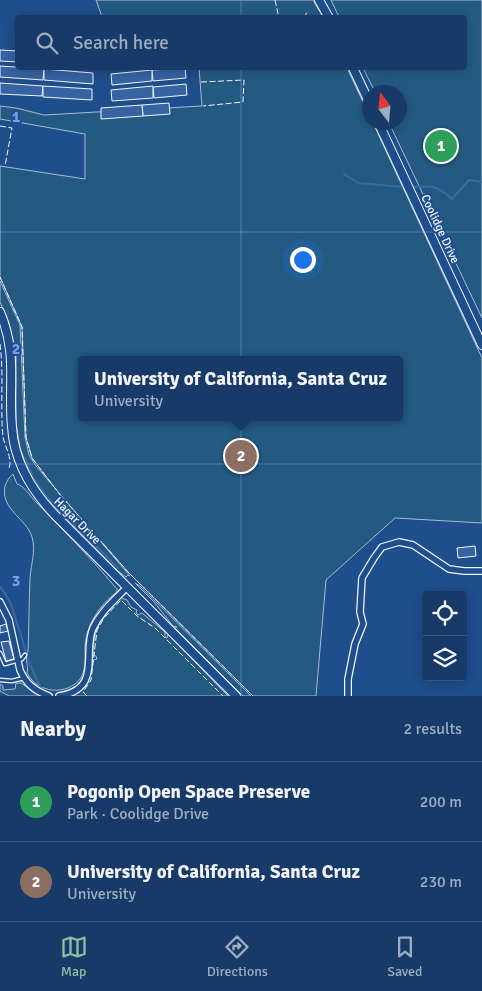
<!DOCTYPE html>
<html lang="en">
<head>
<meta charset="utf-8">
<style>
	:root { --surface:#173a69; --page:#244571; --text:#f1f3f6; --muted:#9eadc0; --line:#36547d; --accent:#8abfa5 }
	body { margin:0; font-family:Signika,sans-serif; background:var(--page); color:var(--text) }
	.controls { position:absolute; right:15px; bottom:15px; display:grid; overflow:hidden; border-radius:5px; box-shadow:0 2px 12px #0003 }
	.controls button { width:45px; height:45px; display:grid; place-items:center; padding:0; border:0; border-bottom:1px solid var(--line); background:var(--surface); color:var(--text); font:25px sans-serif }
	.compass { position:absolute; left:362px; top:85px; width:45px; height:45px; border-radius:50%; background:var(--surface); box-shadow:0 2px 12px #0003; rotate:344deg }
	.you { position:absolute; left:302px; top:259px; width:18px; height:18px; margin:-12px; border:4px solid #fff; border-radius:50%; background:#1a73e8; box-shadow:0 0 0 8px #1a73e833 }
	.badge { display:grid; place-items:center; width:32px; height:32px; border-radius:50%; background:var(--accent); color:#fff; font-size:16px; font-weight:700 }
	.pin { position:absolute; translate:-50% -50%; border:2px solid #fff; box-shadow:0 1px 5px #0006 }
	.popup { position:absolute; left:78px; top:356px; width:325px; height:65px; box-sizing:border-box; display:grid; place-content:center; border-radius:5px; background:var(--surface); filter:drop-shadow(0 1px 4px #0005); font-size:16px; white-space:nowrap; color:var(--muted) }
	.popup b { font-size:19px; color:var(--text) }
	.popup::after { content:''; position:absolute; left:50%; top:100%; margin-left:-10px; border:10px solid transparent; border-top-color:var(--surface) }
	.list { margin:0; padding:0; list-style:none }
	h2 { display:flex; justify-content:space-between; align-items:center; height:65px; margin:0; padding:0 20px; font-size:21px }
	h2 small { font-size:16px; font-weight:400; color:var(--muted) }
	.list li { display:grid; grid-template-columns:32px 1fr auto; gap:15px; align-items:center; box-sizing:border-box; height:80px; padding:0 20px; border-top:1px solid var(--line) }
	.list b { display:block; font-size:19px; white-space:nowrap }
	.list p { margin:0; font-size:16px; white-space:nowrap; color:var(--muted) }
	.list em { font-size:16px; font-style:normal; color:var(--muted) }
	.icon { flex:none; width:28px; height:28px; fill:none; stroke:currentColor; stroke-width:2; stroke-linecap:round; stroke-linejoin:round }
	.map { position:relative; flex:none; width:482px; height:696px; overflow:hidden }
	.search { position:absolute; background:var(--surface); box-shadow:0 2px 12px #0003; left:15px; right:15px; top:15px; height:55px; display:flex; align-items:center; gap:12px; box-sizing:border-box; padding:0 18px; border-radius:5px; color:var(--muted); font-size:19px }
	.sheet { height:225px; background:var(--surface) }
	nav { display:flex; justify-content:space-around; align-items:center; box-sizing:border-box; height:70px; border-top:1px solid var(--line); background:var(--surface); font-size:14px; color:var(--muted) }
	nav a { display:grid; justify-items:center; gap:2px }
	nav .on { color:var(--accent) }
	.map>svg:first-child { display:block }
</style>
</head>
<body>
<div class="map">
<svg width="482" height="696" viewBox="0 0 482 696">
	<rect width="100%" height="100%" fill="#1f4e8c"/>
	<g fill="#245a82" stroke="#a8bbd7" fill-rule="evenodd">
		<path d="M 96,0 L 313,0 L 323,17 L 102,17 Z"/>
		<path d="M 331,0 L 482,0 L 482,318 L 389,123 L 400,122 L 400,92 L 375,92 L 363,68 L 464,68 L 464,18 L 339,17 Z"/>
		<path d="M 199,68 L 347,68 L 369,115 L 370,122 L 373,123 L 482,358 L 482,523 L 395,518 L 326,580 L 316,696 L 253,696 L 128,572 L 61,496 L 32,458 L 26,437 L 22,327 L 0,277 L 0,166 L 85,179 L 85,134 L 0,119 L 0,106 L 16,108 L 44,115 L 202,106 ZM 82,360 L 400,360 L 400,417 L 82,417 Z"/>
		<path d="M 0,281 L 20,325 L 25,437 L 29,455 L 36,466 L 130,576 L 128,575 L 126,577 L 118,571 L 47,499 L 34,481 L 26,464 L 20,448 L 16,423 L 16,356 L 9,323 L 0,302 Z"/>
		<path d="M 13,474 L 17,484 C 25,486 30,497 37,503 C 64,531 92,559 117,589 L 117,592 C 100,604 86,625 85,647 C 85,657 86,669 81,678 C 67,696 38,694 27,673 C 29,665 24,659 28,651 C 29,627 29,603 30,578 C 31,564 36,551 32,537 C 26,518 0,509 5,486 C 7,481 9,477 13,474 Z"/>
		<path d="M 135,583 L 140,586 L 251,696 L 243,696 L 175,628 L 177,627 L 173,626 L 154,602 Z"/>
		<path d="M 121,598 L 127,600 L 131,607 L 137,610 L 136,613 L 138,615 L 142,613 L 165,632 L 165,637 L 167,638 L 168,634 L 228,696 L 71,696 C 85,688 92,676 93,660 L 97,659 L 96,656 L 93,655 C 93,627 102,617 121,598 Z"/>
		<path d="M 16,683 L 21,683 L 40,696 L 9,696 L 0,691 L 0,684 L 3,686 L 3,690 L 15,689 Z"/>
	</g>
	<g fill="none" stroke-linecap="round" stroke-linejoin="round">
		<g stroke="#3b69a3" stroke-width="2">
			<path d="M 344,174 L 358,183 L 404,187"/>
			<path d="M 412,187 C 431,186 437,185 452,199 L 469,180 L 482,182"/>
			<path d="M 25,458 L 34,479 L 46,496 L 118,568"/>
			<path d="M 0,587 C 11,599 13,611 18,626 C 25,648 31,673 44,692"/>
		</g>
	</g>
	<g fill="#3563a3" stroke="#f2f6ff">
		<path d="M 0,50 L 18,51 L 18,62 L 0,61 Z"/>
		<path d="M 0,66 L 44,69 L 43,80 L 0,77 Z"/>
		<path d="M 185,68 L 186,78 L 153,81 L 152,70 Z"/>
		<path d="M 44,69 L 93,73 L 93,84 L 44,80 Z"/>
		<path d="M 152,70 L 152,81 L 112,85 L 111,74 Z"/>
		<path d="M 0,83 L 43,86 L 42,96 L 0,94 Z"/>
		<path d="M 186,84 L 187,95 L 154,98 L 153,87 Z"/>
		<path d="M 43,86 L 92,89 L 92,100 L 43,97 Z"/>
		<path d="M 153,86 L 153,98 L 112,101 L 111,90 Z"/>
		<path d="M 169,103 L 170,114 L 143,116 L 142,105 Z"/>
		<path d="M 142,105 L 143,116 L 101,119 L 101,108 Z"/>
		<path d="M 475,546 L 476,556 L 458,558 L 457,548 Z"/>
		<path d="M 6,624 L 8,631 L 0,633 L 0,626 Z"/>
		<path d="M 9,641 L 14,659 L 6,661 L 1,642 Z"/>
	</g>
	<g fill="none" stroke-linecap="round" stroke-linejoin="round">
		<defs>
			<g id="lane">
				<path d="M 0,653 L 5,664 L 22,659 L 25,655"/>
				<path d="M 0,680 L 12,681 L 24,678"/>
			</g>
			<g id="street">
				<path d="M 0,602 L 9,620 L 20,670 C 26,684 35,691 49,696"/>
				<path d="M 59,696 C 103,689 82,653 93,628 C 101,611 115,600 127,587"/>
				<path d="M 348,696 L 348,679 L 355,644 L 363,624 L 360,612 L 362,578 L 374,558 L 382,547 L 399,542 L 413,545 L 449,569 L 464,571 L 482,571"/>
			</g>
			<g id="secondary">
				<path d="M 319,0 L 329,18"/>
				<path d="M 353,68 L 370,104"/>
				<path d="M 378,122 L 482,345"/>
				<path d="M 0,312 C 18,355 8,384 12,427 C 14,461 32,491 55,515 L 236,696"/>
			</g>
		</defs>
		<use href="#lane" stroke="#f2f6ff" stroke-width="5"/>
		<use href="#street" stroke="#f2f6ff" stroke-width="8"/>
		<use href="#secondary" stroke="#f2f6ff" stroke-width="10"/>
		<use href="#lane" stroke="#1f4e8c" stroke-width="2.5"/>
		<use href="#street" stroke="#1f4e8c" stroke-width="5.5"/>
		<use href="#secondary" stroke="#1f4e8c" stroke-width="8"/>
		<g stroke="#f2f6ff" stroke-width="1" stroke-dasharray="6 2.5" stroke-linecap="butt">
			<path d="M 275,0 L 279,18"/>
			<path d="M 304,18 L 307,12"/>
			<path d="M 201,82 L 244,80 L 243,102 L 203,106"/>
			<path d="M 0,126 L 12,128 L 5,166"/>
			<path d="M 0,277 L 22,327 L 26,437 L 32,458 L 61,496 L 128,572 L 253,696"/>
			<path d="M 0,344 C 4,374 0,407 3,437 C 5,447 14,461 8,470"/>
			<path d="M 87,696 L 83,692 L 91,680 L 97,630 L 104,618 L 121,600 L 137,616 L 155,628 L 223,696"/>
		</g>
	</g>
	<path fill="none" stroke="#7d9aea" stroke-width="1" stroke-opacity="0.55" d="M 241,0 L 241,18M 241,68 L 241,696M 0,232 L 482,232M 0,464 L 482,464"/>
	<g text-anchor="middle" dominant-baseline="central" stroke-width="4" stroke-linejoin="round" paint-order="stroke">
		<g font-size="12" fill="#f2f6ff" stroke="#1f4e8c">
			<text transform="translate(440 229) rotate(65)">Coolidge Drive</text>
			<text transform="translate(77 521) rotate(45)">Hagar Drive</text>
		</g>
	</g>
	<g font-size="16" text-anchor="middle" font-weight="bold" fill="#7d9aea" stroke="#1f4e8c" stroke-width="4" stroke-linejoin="round" paint-order="stroke">
		<text x="16" y="122">1</text>
		<text x="16" y="354">2</text>
		<text x="16" y="586">3</text>
	</g>
</svg>
<div class="controls">
<button><svg class="icon" aria-label="locate" viewBox="0 0 24 24"><circle cx="12" cy="12" r="6"/><path d="M12 2v4M12 18v4M2 12h4M18 12h4"/></svg></button>
<button><svg class="icon" aria-label="layers" viewBox="0 0 24 24"><path d="M12 4l9 5-9 5-9-5zM3 14l9 5 9-5"/></svg></button>
</div>
<svg class="compass" viewBox="-18 -18 36 36"><path d="M0-13l5 13h-10z" fill="#e53935"/><path d="M0 13l5-13h-10z" fill="#9eadc0"/></svg>
<div class="you"></div>
<div class="pin badge" style="left:441px;top:146px;background:#2e9e5b">1</div>
<div class="pin badge" style="left:241px;top:456px;background:#8d6e63">2</div>
<div class="popup"><b>University of California, Santa Cruz</b>University</div>
<div class="search"><svg class="icon" aria-label="search" viewBox="0 0 24 24"><circle cx="10" cy="10" r="6"/><path d="M15 15l6 6"/></svg>Search here</div>
</div>
<section class="sheet">
<h2>Nearby<small>2 results</small></h2>
<ul class="list">
<li><span class="badge" style="background:#2e9e5b">1</span><div><b>Pogonip Open Space Preserve</b><p>Park · Coolidge Drive</p></div><em>200 m</em></li>
<li><span class="badge" style="background:#8d6e63">2</span><div><b>University of California, Santa Cruz</b><p>University</p></div><em>230 m</em></li>
</ul>
</section>
<nav>
<a class="on"><svg class="icon" aria-label="map" viewBox="0 0 24 24"><path d="M3 6l6-2 6 2 6-2v14l-6 2-6-2-6 2zM9 4v14M15 6v14"/></svg>Map</a>
<a><svg class="icon" aria-label="directions" viewBox="0 0 24 24"><path d="M12 3l9 9-9 9-9-9zM9 14v-3h6M13 9l2 2-2 2"/></svg>Directions</a>
<a><svg class="icon" aria-label="saved" viewBox="0 0 24 24"><path d="M7 4h10v16l-5-4-5 4z"/></svg>Saved</a>
</nav>
</body>
</html>
